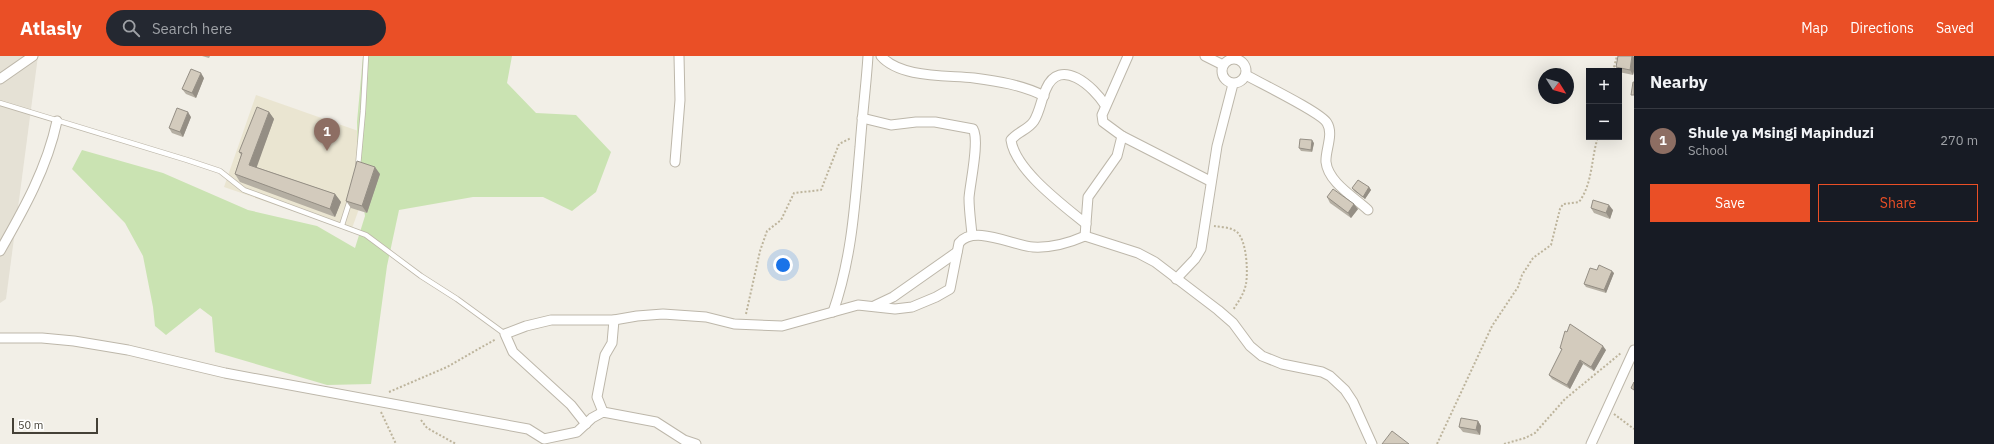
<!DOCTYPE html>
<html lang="en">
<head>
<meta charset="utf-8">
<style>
	:root { --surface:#171b24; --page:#242831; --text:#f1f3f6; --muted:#9ea1a6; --line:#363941; --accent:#ea4f26 }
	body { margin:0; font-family:"IBM Plex Sans",sans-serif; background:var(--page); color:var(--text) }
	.controls { position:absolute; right:12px; top:12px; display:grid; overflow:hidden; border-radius:0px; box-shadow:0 4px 16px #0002 }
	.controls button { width:36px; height:36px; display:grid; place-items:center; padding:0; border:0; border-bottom:1px solid var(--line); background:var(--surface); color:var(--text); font:20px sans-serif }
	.compass { position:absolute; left:1538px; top:12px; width:36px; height:36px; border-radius:50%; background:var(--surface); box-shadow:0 4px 16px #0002; rotate:127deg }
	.scale { position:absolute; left:12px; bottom:10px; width:86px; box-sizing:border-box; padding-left:4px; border:2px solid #444036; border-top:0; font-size:11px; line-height:14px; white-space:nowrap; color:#444036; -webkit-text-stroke:3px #fff; paint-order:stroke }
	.you { position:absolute; left:783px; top:209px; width:14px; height:14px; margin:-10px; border:3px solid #fff; border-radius:50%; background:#1a73e8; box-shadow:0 0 0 6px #1a73e833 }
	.badge { display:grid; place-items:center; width:26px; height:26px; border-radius:50%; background:var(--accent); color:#fff; font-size:13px; font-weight:700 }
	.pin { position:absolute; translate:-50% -33px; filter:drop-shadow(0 1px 2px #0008) }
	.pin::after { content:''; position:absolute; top:21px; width:14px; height:12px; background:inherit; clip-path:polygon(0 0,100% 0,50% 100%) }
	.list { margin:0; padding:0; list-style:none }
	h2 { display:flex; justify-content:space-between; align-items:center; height:52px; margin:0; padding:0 16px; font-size:17px }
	h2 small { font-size:13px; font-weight:400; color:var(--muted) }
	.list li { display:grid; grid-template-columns:26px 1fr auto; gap:12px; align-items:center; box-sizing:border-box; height:64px; padding:0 16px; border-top:1px solid var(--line) }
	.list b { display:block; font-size:15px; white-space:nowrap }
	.list p { margin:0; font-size:13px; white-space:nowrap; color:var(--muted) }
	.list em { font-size:13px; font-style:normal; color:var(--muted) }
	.actions { display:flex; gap:8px; padding:12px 16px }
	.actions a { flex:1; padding:9px 0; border:1px solid var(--accent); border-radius:0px; text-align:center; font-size:14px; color:var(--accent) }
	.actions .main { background:var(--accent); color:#fff }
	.icon { flex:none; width:22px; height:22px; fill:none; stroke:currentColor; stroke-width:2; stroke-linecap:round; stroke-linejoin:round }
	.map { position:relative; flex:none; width:1634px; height:388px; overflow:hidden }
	header { display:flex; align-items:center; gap:24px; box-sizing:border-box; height:56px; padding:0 20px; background:var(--accent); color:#fff }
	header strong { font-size:19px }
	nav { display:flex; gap:22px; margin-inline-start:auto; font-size:14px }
	.search { width:280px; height:36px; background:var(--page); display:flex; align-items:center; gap:10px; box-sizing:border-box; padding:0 14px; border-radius:22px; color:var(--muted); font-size:15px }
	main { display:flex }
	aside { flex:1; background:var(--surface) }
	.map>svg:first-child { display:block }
</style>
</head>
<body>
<header>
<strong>Atlasly</strong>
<div class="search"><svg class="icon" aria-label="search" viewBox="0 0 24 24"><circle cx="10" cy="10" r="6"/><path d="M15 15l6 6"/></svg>Search here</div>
<nav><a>Map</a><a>Directions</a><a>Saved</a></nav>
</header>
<main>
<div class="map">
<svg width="1634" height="388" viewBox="0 0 1634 388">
	<rect width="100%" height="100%" fill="#f2efe7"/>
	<path fill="#e5e1d5" d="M 0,0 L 38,0 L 6,243 L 0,247 Z"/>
	<path fill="#eae5d1" d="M 256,39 L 384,84 L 351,175 L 224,131 Z"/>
	<path fill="#cae3b2" d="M 363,0 L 512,0 L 507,27 L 536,57 L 576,59 L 611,96 L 596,136 L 572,155 L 543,141 L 473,141 L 399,154 L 387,210 L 371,328 L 327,329 L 215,296 L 212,261 L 200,252 L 166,279 L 155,270 L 153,251 L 143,200 L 125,167 L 72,113 L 82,94 L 163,117 L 248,154 L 317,170 L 355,192 L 365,160 L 358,111 L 357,66 Z"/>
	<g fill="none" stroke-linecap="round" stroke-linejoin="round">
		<defs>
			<g id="lane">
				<path d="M 0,47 L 187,104 L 220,115 L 244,134 L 366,179 L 421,220 L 457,243 L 505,278"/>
				<path d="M 358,110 L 363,55 L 366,0"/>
				<path d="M 342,169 L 350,144"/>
			</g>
			<g id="street">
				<path d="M 881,0 C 900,22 946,19 974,22 C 997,25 1023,29 1044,40"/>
				<path d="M 1205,0 L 1223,9"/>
				<circle cx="1234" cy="15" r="12"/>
				<path d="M 1246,19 C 1260,27 1322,57 1327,67 C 1334,78 1325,95 1326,106 C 1328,126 1354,141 1368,154"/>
				<path d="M 0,23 L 33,0"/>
				<path d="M 862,62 L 891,69 L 916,66 L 935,66 L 973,73 C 980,84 970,127 969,142 C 969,154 971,167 972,179"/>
				<path d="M 1122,80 L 1210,125"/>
				<path d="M 675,106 L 680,44 L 679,0"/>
				<path d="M 1086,168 C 1063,149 1015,114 1011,84 C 1017,76 1028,74 1034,65 C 1040,55 1041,44 1046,33 C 1060,0 1094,31 1105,49"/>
				<path d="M 1085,180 L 1138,197 L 1155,206 L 1218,254 L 1233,267 L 1250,290 L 1262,300 L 1282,308 L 1322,316 L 1330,320 L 1345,334 L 1353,346 L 1372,388"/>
				<path d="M 0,195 C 24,153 47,112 57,65"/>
				<path d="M 1176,223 L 1195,203 L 1201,193 L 1217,90 L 1233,28"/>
				<path d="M 874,250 L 893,241 L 957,196"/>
				<path d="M 833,256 C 852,202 855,147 860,91 C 862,61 866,31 868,0"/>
				<path d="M 0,282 L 42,282 L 74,285 L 128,294 L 225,317 L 528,373 L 544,383 L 577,376 L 592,362 L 603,356 L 656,366 L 684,384 L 696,388"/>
				<path d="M 603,356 L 597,341 L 605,299 L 612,287 L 614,264"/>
				<path d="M 586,368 L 571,349 L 513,296 L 505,278 L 526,270 L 551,264 L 614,264 L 637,260 L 663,258 L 706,261 L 734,268 L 782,270 L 858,249 L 895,253 L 912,251 L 936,241 L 950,233 L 959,187 C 974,168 1014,190 1033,191 C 1050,192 1069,187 1085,180 L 1088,141 L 1117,100 L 1122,80 L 1103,66 L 1102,59 L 1128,0"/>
				<path d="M 1591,388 L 1634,294"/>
			</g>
		</defs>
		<use href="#lane" stroke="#bdb7aa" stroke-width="6"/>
		<use href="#street" stroke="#bdb7aa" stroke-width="11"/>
		<g stroke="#bdb49c" stroke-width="2" stroke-dasharray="2 2" stroke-linecap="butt">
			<path d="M 1613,15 L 1617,0"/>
			<path d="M 1214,170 C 1221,171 1231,171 1237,176 C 1247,185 1248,216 1246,228 C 1244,238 1238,246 1233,254"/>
			<path d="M 746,258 L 760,195 L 767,175 L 781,164 L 794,137 L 821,134 L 839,88 L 851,82"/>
			<path d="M 389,336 L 447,311 L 496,283"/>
			<path d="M 381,356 L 396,388"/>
			<path d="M 1614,358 L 1634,373"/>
			<path d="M 421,364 L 427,372 L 456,388"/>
			<path d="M 1437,388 L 1492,270 L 1518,231 L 1522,219 L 1533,202 L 1551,189 L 1560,153 L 1563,148 L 1579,146 C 1593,127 1591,102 1598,81"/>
			<path d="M 1504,388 L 1525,382 L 1535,377 L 1565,343 L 1621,297"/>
		</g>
		<use href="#lane" stroke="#fff" stroke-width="4.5"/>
		<use href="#street" stroke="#fff" stroke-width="9"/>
	</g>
	<g fill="#b5afa3">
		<path d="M 202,0 L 210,0 L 209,2 Z"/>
		<path d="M 1618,0 L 1633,0 L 1634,1 L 1634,15 L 1633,19 L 1619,16 L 1619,15 L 1618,15 L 1616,11 Z"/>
		<path d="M 204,22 L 196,42 L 186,38 L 182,33 Z"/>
		<path d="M 269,56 L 274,63 L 256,111 L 335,138 L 341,146 L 335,161 L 240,126 L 235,118 L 241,99 L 239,96 Z"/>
		<path d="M 191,61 L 183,81 L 172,77 L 169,72 Z"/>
		<path d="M 1314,87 L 1312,96 L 1301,95 L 1299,92 Z"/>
		<path d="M 380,118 L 367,157 L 351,152 L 346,145 Z"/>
		<path d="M 1369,131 L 1371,134 L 1365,143 L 1354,135 L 1352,132 Z"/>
		<path d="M 1327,141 L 1358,153 L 1351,162 L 1330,147 Z"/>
		<path d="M 1591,152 L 1613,154 L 1610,163 L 1594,157 Z"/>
		<path d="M 1597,214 L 1614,217 L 1606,237 L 1586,231 L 1584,228 Z"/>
		<path d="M 1560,292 L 1606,294 L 1594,315 L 1583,308 L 1570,333 L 1552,323 L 1549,319 L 1562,294 Z"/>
		<path d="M 1478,365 L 1481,370 L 1480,379 L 1463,376 L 1459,371 Z"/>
	</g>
	<g fill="#948e84">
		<path d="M 1632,0 L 1633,0 L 1634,1 L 1634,15 L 1633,19 L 1630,14 Z"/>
		<path d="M 201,17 L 204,22 L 196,42 L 192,37 Z"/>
		<path d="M 188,56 L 191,61 L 183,81 L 180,76 Z"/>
		<path d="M 269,56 L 274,63 L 255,116 L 249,109 Z"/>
		<path d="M 1312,84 L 1314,87 L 1312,96 L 1311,94 Z"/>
		<path d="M 375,111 L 380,118 L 367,157 L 362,150 Z"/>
		<path d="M 1369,131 L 1371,134 L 1365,143 L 1363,141 Z"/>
		<path d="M 335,138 L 341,146 L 335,161 L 330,153 Z"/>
		<path d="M 1354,148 L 1358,153 L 1351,162 L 1348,157 Z"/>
		<path d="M 1609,149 L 1613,154 L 1610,163 L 1606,157 Z"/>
		<path d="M 1612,215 L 1614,217 L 1606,237 L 1604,234 Z"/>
		<path d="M 1603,290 L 1606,294 L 1594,315 L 1591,311 Z"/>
		<path d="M 1580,304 L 1583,308 L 1570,333 L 1567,329 Z"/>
		<path d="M 1478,365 L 1481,370 L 1480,379 L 1476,374 Z"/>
	</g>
	<g fill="#d3cbbd" stroke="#948e84">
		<path d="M 1618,0 L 1632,0 L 1630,14 L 1616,11 Z"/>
		<path d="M 191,13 L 201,17 L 192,37 L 182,33 Z"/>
		<path d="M 1633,26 L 1634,26 L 1634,39 L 1631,39 Z"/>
		<path d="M 257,51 L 269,56 L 249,109 L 335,138 L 330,153 L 235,118 L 242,97 L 239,96 Z"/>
		<path d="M 177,52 L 188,56 L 180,76 L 169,72 Z"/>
		<path d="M 1300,83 L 1312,84 L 1311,94 L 1299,92 Z"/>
		<path d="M 357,105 L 375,111 L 362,150 L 346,145 Z"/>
		<path d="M 1358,124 L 1369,131 L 1363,141 L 1352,132 Z"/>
		<path d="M 1333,133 L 1354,148 L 1348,157 L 1327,141 Z"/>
		<path d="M 1593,144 L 1609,149 L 1606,157 L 1591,152 Z"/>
		<path d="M 1599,209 L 1612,215 L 1604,234 L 1584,228 L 1590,212 L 1597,214 Z"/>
		<path d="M 1570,268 L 1603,290 L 1591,311 L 1580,304 L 1567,329 L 1549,319 L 1562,293 L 1560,292 L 1565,275 L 1567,276 Z"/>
		<path d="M 1634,326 L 1634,334 L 1631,332 Z"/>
		<path d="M 1461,362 L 1478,365 L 1476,374 L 1459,371 Z"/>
		<path d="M 1392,375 L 1409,388 L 1382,388 Z"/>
	</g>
</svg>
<div class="controls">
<button>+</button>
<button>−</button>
</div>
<svg class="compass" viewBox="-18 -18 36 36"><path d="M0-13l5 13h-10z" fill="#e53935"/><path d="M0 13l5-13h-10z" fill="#9ea1a6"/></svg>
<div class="scale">50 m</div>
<div class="you"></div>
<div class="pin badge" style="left:327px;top:95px;background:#8d6e63">1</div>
</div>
<aside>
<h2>Nearby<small></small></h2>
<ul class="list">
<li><span class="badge" style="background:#8d6e63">1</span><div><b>Shule ya Msingi Mapinduzi</b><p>School</p></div><em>270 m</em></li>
</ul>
<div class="actions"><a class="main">Save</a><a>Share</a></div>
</aside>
</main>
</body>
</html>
